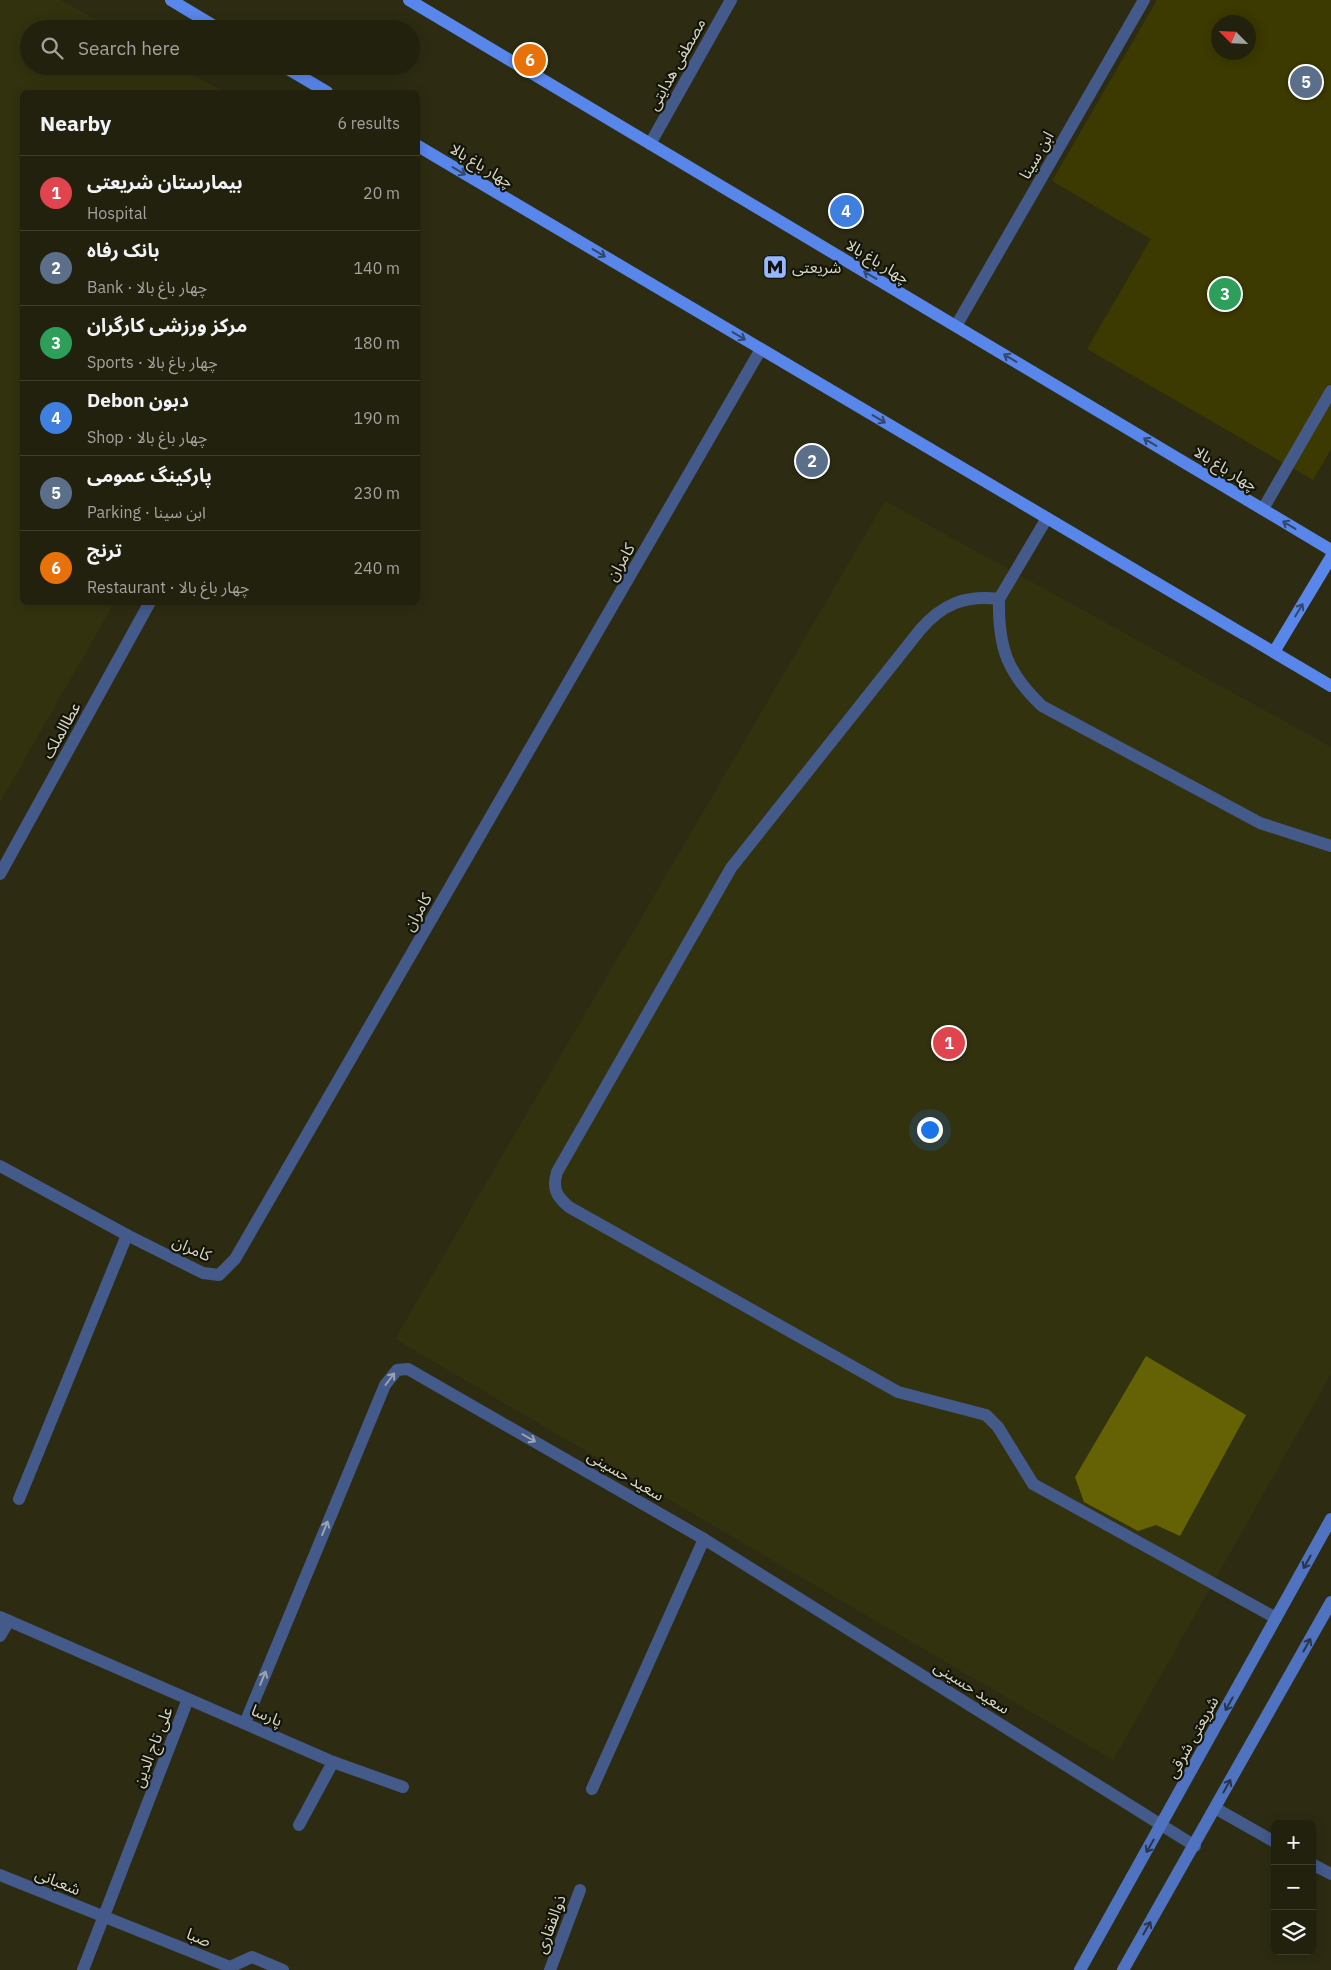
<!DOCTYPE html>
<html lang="en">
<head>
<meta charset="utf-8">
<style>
	:root { --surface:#22210e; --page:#2e2e1c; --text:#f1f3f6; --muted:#a2a39e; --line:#3f3e2e; --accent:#95b7fd }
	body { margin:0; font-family:"IBM Plex Sans","Noto Sans Arabic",sans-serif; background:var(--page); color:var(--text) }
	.controls { position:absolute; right:15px; bottom:15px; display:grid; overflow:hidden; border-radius:8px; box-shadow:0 2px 12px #0003 }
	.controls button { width:45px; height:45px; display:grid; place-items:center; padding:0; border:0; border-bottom:1px solid var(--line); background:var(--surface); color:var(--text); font:25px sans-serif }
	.compass { position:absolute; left:1211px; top:15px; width:45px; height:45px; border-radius:50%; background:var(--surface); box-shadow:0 2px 12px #0003; rotate:294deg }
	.you { position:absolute; left:929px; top:1129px; width:18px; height:18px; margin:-12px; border:4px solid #fff; border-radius:50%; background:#1a73e8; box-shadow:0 0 0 8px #1a73e833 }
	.badge { display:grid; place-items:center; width:32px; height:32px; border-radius:50%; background:var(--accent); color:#fff; font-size:16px; font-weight:700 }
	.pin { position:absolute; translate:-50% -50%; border:2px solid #fff; box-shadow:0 1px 5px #0006 }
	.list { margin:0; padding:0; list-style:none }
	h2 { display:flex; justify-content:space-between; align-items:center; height:65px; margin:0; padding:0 20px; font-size:21px }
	h2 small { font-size:16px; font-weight:400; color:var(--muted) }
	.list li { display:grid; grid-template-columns:32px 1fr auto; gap:15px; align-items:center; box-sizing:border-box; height:75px; padding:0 20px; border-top:1px solid var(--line) }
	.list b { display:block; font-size:19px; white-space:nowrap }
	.list p { margin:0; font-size:16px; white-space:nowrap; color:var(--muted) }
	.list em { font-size:16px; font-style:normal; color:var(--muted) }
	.icon { flex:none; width:28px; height:28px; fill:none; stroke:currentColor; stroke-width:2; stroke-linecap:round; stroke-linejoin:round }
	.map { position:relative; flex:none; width:1331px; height:1970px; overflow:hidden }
	.search { position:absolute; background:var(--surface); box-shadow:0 2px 12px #0003; left:20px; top:20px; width:400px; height:55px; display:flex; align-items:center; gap:12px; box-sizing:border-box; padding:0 18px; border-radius:28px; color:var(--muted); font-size:19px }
	.panel { position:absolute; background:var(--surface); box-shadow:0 2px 12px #0003; left:20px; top:90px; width:400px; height:515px; border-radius:8px }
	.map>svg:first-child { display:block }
</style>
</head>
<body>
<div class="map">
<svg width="1331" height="1970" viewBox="0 0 1331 1970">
	<rect width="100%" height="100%" fill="#2d2c12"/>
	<g fill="#33320f">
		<path d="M 0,0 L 61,0 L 112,29 L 29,29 L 29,66 L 178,66 L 224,92 L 22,92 L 22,602 L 114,603 L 0,802 Z"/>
		<path d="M 885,501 L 1331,747 L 1331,1374 L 1113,1760 L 395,1339 Z"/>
	</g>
	<path fill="#3c3a00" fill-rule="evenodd" d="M 1157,0 L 1331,0 L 1331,449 L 1313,480 L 1087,349 L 1151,239 L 1052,181 ZM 1218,22 L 1248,22 L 1248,52 L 1218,52 Z"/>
	<path fill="#656205" d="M 1146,1356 L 1246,1415 L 1180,1536 L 1156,1525 L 1138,1531 L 1084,1502 L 1075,1477 Z"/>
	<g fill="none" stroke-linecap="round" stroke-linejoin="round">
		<g stroke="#435a8b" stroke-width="12">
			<path d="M 1263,509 L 1331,391"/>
			<path d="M 999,599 L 1047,518"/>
			<path d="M 1276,1618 L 1033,1484 L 998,1427 L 986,1415 L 898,1392 L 569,1207 C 556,1196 552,1188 557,1172 L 731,868 L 920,630 C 942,604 965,595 999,599 C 998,647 1007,673 1042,706 L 1260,823 L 1331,846"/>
		</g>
		<g stroke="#435a8b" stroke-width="12">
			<path d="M 650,144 L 731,0"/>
			<path d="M 956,326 L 1144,0"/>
			<path d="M 0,874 L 150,602"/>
			<path d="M 0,1166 L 127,1235 L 203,1273 L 219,1275 L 235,1259 L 761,349"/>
			<path d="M 19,1499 L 127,1235"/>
			<path d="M 0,1617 L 333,1762 L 403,1787"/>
			<path d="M 0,1636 L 9,1621"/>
			<path d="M 245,1723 L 385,1385 L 397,1370 L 408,1369 L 704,1539 L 1195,1846"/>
			<path d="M 592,1789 L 704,1539"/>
			<path d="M 1215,1808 L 1275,1842"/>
			<path d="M 299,1825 L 333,1762"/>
			<path d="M 1312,1864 L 1331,1874"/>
			<path d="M 0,1875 L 230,1967 L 252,1957 L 283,1970"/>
			<path d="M 83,1970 L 188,1699"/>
			<path d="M 550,1970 L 580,1890"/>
		</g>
		<g stroke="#5073c1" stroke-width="12">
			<path d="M 1080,1970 L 1331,1519"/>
			<path d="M 1123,1970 L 1331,1602"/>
		</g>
		<g stroke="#5986ea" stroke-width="12">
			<path d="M 171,0 L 219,29"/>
			<path d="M 409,0 L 1331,550"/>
			<path d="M 283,66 L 327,92"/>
			<path d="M 418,146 L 1331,686"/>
			<path d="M 1274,652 L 1331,557"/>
		</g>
	</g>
	<defs><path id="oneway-shaft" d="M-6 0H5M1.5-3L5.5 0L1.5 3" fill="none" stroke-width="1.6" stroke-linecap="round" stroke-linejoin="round" transform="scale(1.25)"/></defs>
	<g stroke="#33476e">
		<use href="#oneway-shaft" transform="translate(459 171) rotate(31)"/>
		<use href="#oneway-shaft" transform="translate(599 253) rotate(31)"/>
		<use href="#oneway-shaft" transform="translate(870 275) rotate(-149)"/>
		<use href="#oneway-shaft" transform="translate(739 336) rotate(31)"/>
		<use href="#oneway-shaft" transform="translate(1010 358) rotate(-149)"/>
		<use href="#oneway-shaft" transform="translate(879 419) rotate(31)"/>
		<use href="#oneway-shaft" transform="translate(1150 442) rotate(-149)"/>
		<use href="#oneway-shaft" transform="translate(1289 525) rotate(-149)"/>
		<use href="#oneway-shaft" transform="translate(1299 610) rotate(-59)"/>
	</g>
	<g stroke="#9ba4ae">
		<use href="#oneway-shaft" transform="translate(390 1379) rotate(-53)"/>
		<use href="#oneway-shaft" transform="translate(529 1438) rotate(30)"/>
		<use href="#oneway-shaft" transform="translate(325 1528) rotate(-68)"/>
		<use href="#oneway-shaft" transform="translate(263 1678) rotate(-68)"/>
	</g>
	<g stroke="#293549">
		<use href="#oneway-shaft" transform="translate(1307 1562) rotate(119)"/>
		<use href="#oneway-shaft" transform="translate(1307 1645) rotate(-61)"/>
		<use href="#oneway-shaft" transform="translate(1229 1704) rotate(119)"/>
		<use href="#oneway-shaft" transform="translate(1227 1786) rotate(-61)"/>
		<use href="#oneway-shaft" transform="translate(1150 1846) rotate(120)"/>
		<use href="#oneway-shaft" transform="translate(1147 1928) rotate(-60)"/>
	</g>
	<defs>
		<symbol id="metro-square" viewBox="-11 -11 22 22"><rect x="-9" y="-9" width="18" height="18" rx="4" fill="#95b7fd" stroke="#141409"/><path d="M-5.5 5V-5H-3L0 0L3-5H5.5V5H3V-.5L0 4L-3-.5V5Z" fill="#111"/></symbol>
	</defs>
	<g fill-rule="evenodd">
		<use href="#metro-square" x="761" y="253" width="28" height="28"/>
	</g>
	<g text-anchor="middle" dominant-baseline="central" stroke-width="4.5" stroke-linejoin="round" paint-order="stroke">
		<g font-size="16" fill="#d6d6c6" stroke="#141409">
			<text transform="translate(676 64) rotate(-61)">مصطفی هدایتی</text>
			<text transform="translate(1036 155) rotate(-60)">ابن سینا</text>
			<text transform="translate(482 165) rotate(31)">چهار باغ بالا</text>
			<text transform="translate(878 261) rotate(31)">چهار باغ بالا</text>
			<text transform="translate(1226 468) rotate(31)">چهار باغ بالا</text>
			<text transform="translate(620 562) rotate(-60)">کامران</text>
			<text transform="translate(61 730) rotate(-61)">عطاالملک</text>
			<text transform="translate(417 912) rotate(-60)">کامران</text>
			<text transform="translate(192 1248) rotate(24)">کامران</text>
			<text transform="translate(626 1475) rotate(30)">سعید حسینی</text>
			<text transform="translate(972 1687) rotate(32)">سعید حسینی</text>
			<text transform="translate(267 1715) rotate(23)">پارسا</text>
			<text transform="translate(1192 1737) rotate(-61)">شریعتی شرقی</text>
			<text transform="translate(152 1747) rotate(-69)">علی تاج الدین</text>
			<text transform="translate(58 1881) rotate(22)">شعبانی</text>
			<text transform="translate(550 1924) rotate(-70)">ذوالفقاری</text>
			<text transform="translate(199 1937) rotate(22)">صبا</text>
		</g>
		<g font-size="16" fill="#d6d6c6" stroke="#141409" text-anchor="start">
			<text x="792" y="267">شریعتی</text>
		</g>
	</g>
</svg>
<div class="controls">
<button>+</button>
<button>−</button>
<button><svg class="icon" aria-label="layers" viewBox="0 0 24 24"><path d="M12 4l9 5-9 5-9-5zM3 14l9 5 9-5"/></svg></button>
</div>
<svg class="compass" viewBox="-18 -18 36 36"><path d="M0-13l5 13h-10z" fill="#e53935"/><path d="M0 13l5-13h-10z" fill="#a2a39e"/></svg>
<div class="you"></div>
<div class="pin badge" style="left:949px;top:1043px;background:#e0444e">1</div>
<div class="pin badge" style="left:812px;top:461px;background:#5c6f8a">2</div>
<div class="pin badge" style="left:1225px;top:294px;background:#2e9e5b">3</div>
<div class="pin badge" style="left:846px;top:211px;background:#3f7fe0">4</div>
<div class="pin badge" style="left:1306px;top:82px;background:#5c6f8a">5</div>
<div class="pin badge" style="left:530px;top:60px;background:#e8710a">6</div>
<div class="search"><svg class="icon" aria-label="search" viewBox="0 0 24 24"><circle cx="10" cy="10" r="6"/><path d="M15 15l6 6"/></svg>Search here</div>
<section class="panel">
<h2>Nearby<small>6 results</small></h2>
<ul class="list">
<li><span class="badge" style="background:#e0444e">1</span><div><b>بیمارستان شریعتی</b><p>Hospital</p></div><em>20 m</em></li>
<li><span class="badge" style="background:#5c6f8a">2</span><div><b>بانک رفاه</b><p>Bank · چهار باغ بالا</p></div><em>140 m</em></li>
<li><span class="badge" style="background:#2e9e5b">3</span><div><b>مرکز ورزشی کارگران</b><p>Sports · چهار باغ بالا</p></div><em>180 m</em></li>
<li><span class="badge" style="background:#3f7fe0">4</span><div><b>Debon دبون</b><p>Shop · چهار باغ بالا</p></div><em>190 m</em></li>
<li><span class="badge" style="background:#5c6f8a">5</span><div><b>پارکینگ عمومی</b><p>Parking · ابن سینا</p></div><em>230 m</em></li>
<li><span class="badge" style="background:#e8710a">6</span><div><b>ترنج</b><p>Restaurant · چهار باغ بالا</p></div><em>240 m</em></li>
</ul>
</section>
</div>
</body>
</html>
